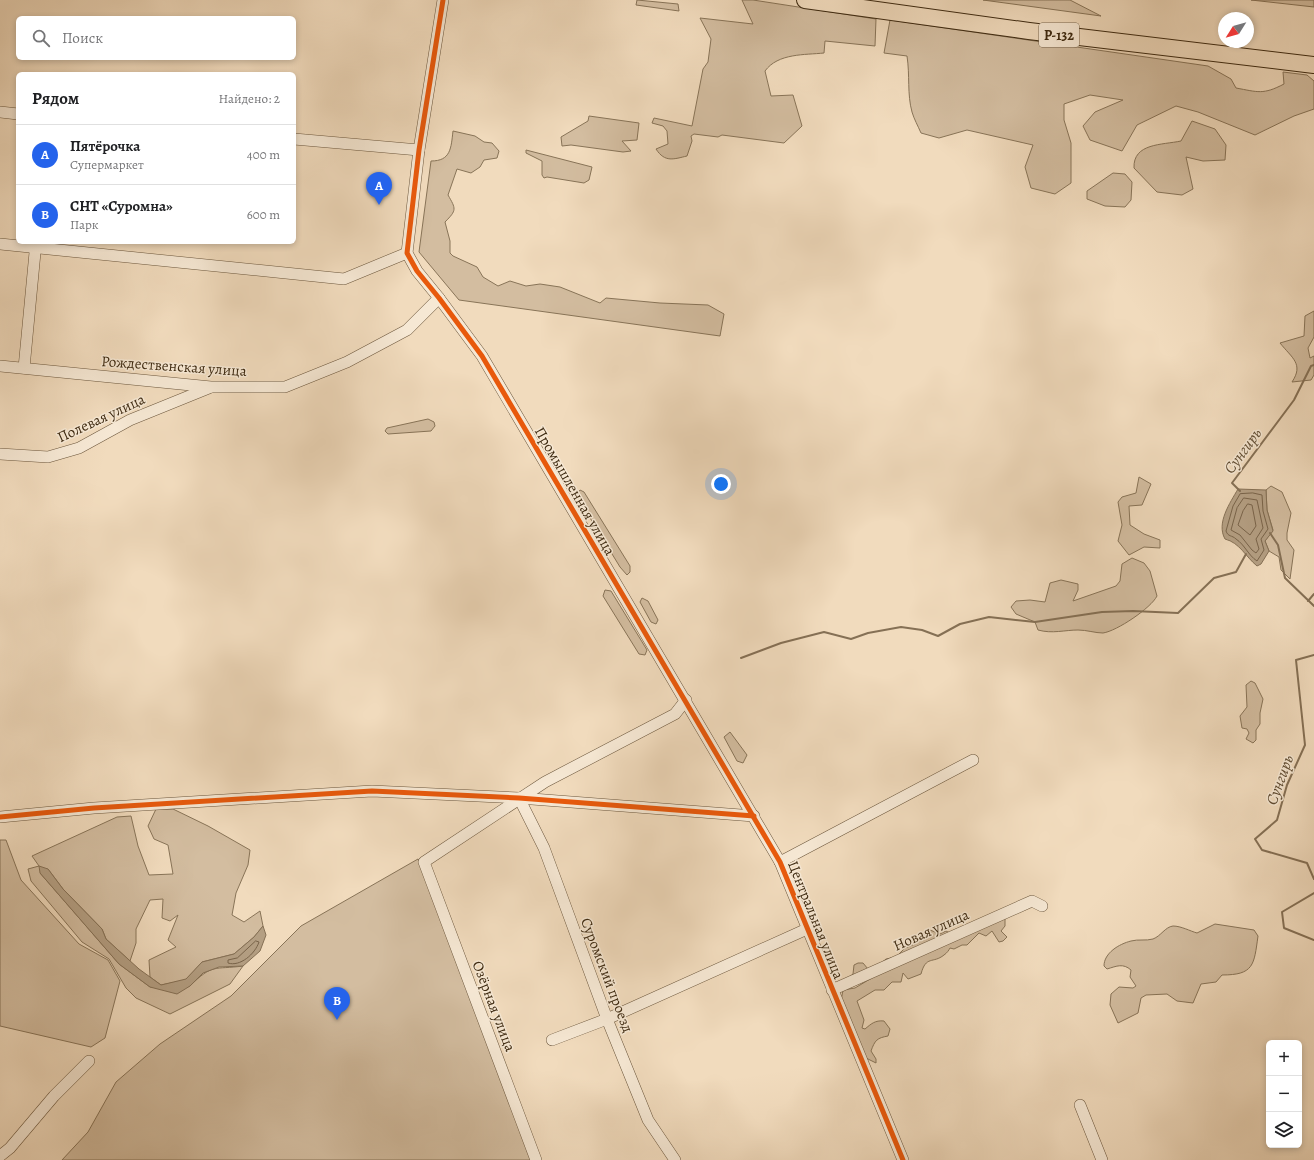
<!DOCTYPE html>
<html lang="ru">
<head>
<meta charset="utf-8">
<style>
	:root { --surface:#fff; --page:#f6f6f6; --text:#202124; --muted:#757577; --line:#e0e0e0; --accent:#2563eb }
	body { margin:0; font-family:Alegreya,serif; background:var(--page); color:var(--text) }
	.controls { position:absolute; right:12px; bottom:12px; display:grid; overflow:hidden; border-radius:6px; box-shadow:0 2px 6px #0003 }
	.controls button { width:36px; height:36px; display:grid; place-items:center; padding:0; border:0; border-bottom:1px solid var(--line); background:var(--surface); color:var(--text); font:20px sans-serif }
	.compass { position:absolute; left:1218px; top:12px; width:36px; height:36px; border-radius:50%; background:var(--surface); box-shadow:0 2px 6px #0003; rotate:233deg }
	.you { position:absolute; left:721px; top:484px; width:14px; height:14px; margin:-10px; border:3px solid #fff; border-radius:50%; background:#1a73e8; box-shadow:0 0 0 6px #1a73e833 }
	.badge { display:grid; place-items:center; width:26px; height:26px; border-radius:50%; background:var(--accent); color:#fff; font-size:13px; font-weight:700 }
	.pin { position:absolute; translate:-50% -33px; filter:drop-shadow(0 1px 2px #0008) }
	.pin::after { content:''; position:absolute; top:21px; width:14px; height:12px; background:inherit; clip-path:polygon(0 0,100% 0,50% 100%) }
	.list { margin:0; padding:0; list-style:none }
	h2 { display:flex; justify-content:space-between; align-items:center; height:52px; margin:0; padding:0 16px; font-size:17px }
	h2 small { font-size:13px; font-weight:400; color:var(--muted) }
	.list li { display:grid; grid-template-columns:26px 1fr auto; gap:12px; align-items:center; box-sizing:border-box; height:60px; padding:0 16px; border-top:1px solid var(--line) }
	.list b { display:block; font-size:15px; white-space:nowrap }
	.list p { margin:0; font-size:13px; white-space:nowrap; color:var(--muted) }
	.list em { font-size:13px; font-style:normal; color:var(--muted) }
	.icon { flex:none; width:22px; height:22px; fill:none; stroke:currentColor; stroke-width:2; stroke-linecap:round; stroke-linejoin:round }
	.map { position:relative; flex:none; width:1314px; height:1160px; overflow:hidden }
	.search { position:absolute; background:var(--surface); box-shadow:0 2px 6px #0003; left:16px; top:16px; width:280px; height:44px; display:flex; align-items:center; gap:10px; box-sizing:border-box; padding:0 14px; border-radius:6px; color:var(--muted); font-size:15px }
	.panel { position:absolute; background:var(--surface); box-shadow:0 2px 6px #0003; left:16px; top:72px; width:280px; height:172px; border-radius:6px }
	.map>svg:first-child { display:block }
</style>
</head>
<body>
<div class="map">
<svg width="1314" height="1160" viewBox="0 0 1314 1160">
	<rect width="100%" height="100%" fill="#f1dbbd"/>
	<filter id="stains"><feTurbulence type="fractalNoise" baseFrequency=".005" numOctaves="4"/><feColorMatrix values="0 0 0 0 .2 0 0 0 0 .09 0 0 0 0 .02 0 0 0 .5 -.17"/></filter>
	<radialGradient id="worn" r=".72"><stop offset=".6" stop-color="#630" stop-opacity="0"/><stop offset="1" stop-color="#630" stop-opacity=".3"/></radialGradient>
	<g fill="#d3bda0" stroke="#887458">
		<path d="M 637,0 L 678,4 L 679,11 L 636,5 Z"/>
		<path d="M 742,0 L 753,0 L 876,19 L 875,46 L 825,41 L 824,53 C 805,55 778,53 765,71 L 771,96 L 793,95 L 802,126 L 784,143 L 722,135 L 718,137 L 694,134 L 691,136 L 692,141 L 687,156 C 674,159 665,163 656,149 L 668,144 L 667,131 L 663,126 L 652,123 L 654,118 L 692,126 L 703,69 L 708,62 L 711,39 L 700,18 L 753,24 Z"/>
		<path d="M 983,0 L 1070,0 L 1101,16 Z"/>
		<path d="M 1251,0 L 1314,0 L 1314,7 Z"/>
		<path d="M 890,20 L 1208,66 L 1231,79 L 1236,88 C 1258,92 1263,95 1284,84 L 1283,72 L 1307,75 L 1314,81 L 1314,109 L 1294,116 L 1255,135 L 1198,112 L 1176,106 L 1137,125 L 1122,151 L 1090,140 L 1083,126 L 1095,112 L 1123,100 L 1090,95 L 1064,104 L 1064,120 L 1071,143 L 1071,183 L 1055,194 L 1031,188 L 1025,167 L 1033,145 L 967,130 L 939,138 L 921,133 C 918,126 914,119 912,112 C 907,94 910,75 907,56 L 884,53 Z"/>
		<path d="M 589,116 L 639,123 L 637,140 L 622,141 L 631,151 L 623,152 L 571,145 L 562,146 L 561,137 L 588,121 Z"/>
		<path d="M 1192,121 L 1215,129 L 1226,145 L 1225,160 L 1203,161 L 1186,157 L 1193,189 L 1182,195 L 1157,192 L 1134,168 C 1133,143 1162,145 1181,141 Z"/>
		<path d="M 453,131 L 475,136 L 484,142 L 492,143 L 499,151 L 497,158 L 484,160 L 480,167 L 471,173 L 457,169 L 448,195 C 456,209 457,210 445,222 L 450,241 L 450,253 L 453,256 L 477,267 L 483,277 L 498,286 L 510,281 L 526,286 L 540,284 L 560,287 L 600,303 L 606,298 L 660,303 L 708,305 L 724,314 L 720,336 L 459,300 L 419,252 L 431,161 C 451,161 451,148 453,131 Z"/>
		<path d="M 526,150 L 592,167 L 589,180 L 584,183 L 547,177 L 544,178 L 542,175 L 542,161 L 526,153 Z"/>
		<path d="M 1113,173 L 1125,174 L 1132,182 L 1131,200 L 1125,207 L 1105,206 L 1087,199 L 1087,191 Z"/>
		<path d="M 1314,311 L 1314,337 L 1308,348 L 1310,358 L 1314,356 L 1314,375 L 1311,380 L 1292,382 C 1304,364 1292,358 1280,343 L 1304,336 L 1305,316 Z"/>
		<path d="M 428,419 L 434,422 L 435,426 L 431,431 L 388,434 L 385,431 L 387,428 Z"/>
		<path d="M 1139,477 L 1151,484 L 1142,505 L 1129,506 L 1130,525 L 1144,534 L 1160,540 L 1160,548 L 1144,547 L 1129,555 L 1118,541 L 1122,525 L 1118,502 L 1122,497 L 1136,493 Z"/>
		<path d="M 1271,486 L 1282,492 L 1291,513 L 1287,533 L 1287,540 L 1294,550 L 1290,579 L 1281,570 L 1279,557 L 1269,551 L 1265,541 L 1273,530 L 1267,510 L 1266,490 Z"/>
		<path d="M 580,490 L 584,492 L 630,566 L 630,572 L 627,575 L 620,567 L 576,495 Z"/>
		<path d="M 1132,558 L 1144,563 L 1150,571 L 1157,596 C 1151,608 1117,631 1103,633 C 1095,633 1087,630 1078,630 C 1065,630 1052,634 1038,630 L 1035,622 L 1016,614 L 1011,607 L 1016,601 L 1030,600 L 1045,602 L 1050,583 L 1061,580 L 1078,584 L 1078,590 L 1073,601 L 1116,586 L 1120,581 L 1122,564 Z"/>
		<path d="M 605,590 L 611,591 L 647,650 L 645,655 L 639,654 L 603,596 Z"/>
		<path d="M 642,598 L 648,601 L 658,620 L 656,624 L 651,622 L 640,602 Z"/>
		<path d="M 1251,681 L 1255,683 L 1263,699 L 1260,713 L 1260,724 L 1256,730 L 1256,740 L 1253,743 L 1246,739 L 1249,733 L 1247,729 L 1242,728 L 1240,716 L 1247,707 L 1246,685 Z"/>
		<path d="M 730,732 L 747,755 L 743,763 L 737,761 L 724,737 Z"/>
		<path d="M 156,809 L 173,809 L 208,826 L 250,850 L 248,865 L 236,893 L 232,915 L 244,922 L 260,911 L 263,926 L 254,937 L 234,954 L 202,962 L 186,980 L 161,985 L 150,977 L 149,960 L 176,947 L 168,940 L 178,915 L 170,921 L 162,918 L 163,899 L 150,900 L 136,929 L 136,943 L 130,961 L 106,939 L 102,929 L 63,889 L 48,869 L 40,873 L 119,964 L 150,987 L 190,986 C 213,963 214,970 243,966 L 230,984 L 170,1014 L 136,998 L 126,988 L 109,959 L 82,942 L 31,881 L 28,869 L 39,866 L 32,856 L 117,817 L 131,816 L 138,846 L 149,875 L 173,874 L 168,845 L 154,839 L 148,826 Z"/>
		<path d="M 0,840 L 6,840 L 21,880 L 79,944 L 108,960 L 120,981 L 105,1038 L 91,1047 L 0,1026 Z"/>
		<path d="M 418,859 L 532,1160 L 62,1160 L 88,1132 L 116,1082 L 160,1044 L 231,996 L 301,926 Z"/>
		<path d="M 1005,915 L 1005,926 L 1001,931 L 1007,937 L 1003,941 L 999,942 L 992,931 L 986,936 L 979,933 L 967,945 L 962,945 L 954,949 L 950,948 C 949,950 947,953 944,955 C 933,964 926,955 921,974 L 908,979 L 903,973 L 901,982 L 892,982 L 884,990 L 875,990 L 857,1001 L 864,1020 L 862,1028 L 865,1029 C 871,1024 875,1020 884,1021 L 890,1029 L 888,1036 C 877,1038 875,1040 871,1051 L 876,1059 L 876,1063 L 866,1058 L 841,1001 L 843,990 L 855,988 L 880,973 Z"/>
		<path d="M 1215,924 L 1254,930 L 1258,936 C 1254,965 1254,975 1222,975 L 1216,982 L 1201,984 L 1193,1003 L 1177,1001 L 1167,994 L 1146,995 L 1141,998 L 1138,1013 L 1118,1023 L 1110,1005 L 1111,994 L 1119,987 L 1133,988 L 1136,986 L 1130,977 L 1131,970 C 1123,963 1117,966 1107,969 L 1104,966 C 1104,953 1119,944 1131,941 C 1138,939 1146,941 1153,939 C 1161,936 1165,927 1173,926 C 1181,926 1190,931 1197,933 Z"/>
		<path d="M 930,930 L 940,934 L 946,931 L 950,933 L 846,980 L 853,974 L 854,965 L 858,963 L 863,963 L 868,969 L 879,965 L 886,959 L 896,957 L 905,948 L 915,944 L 918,937 Z"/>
	</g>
	<g fill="#b49f83" stroke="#857055">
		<path d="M 1238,489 L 1266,490 L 1267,510 L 1273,531 L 1265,541 L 1269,551 L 1261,564 L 1257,566 C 1245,556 1240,543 1225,539 C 1216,523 1230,503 1238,489 Z"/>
		<path d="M 39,866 L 48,869 L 63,889 L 102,929 L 106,939 L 139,969 L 161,985 L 186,979 L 202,962 L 234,954 L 254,937 L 263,926 L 266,935 L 260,951 L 243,966 L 219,967 L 203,973 L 190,986 L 177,994 L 150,987 L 119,964 L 40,873 Z"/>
	</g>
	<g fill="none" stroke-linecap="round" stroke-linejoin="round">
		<g stroke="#79644a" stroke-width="1">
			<path d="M 1253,493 L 1262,495 L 1263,511 L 1268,529 L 1261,539 L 1264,550 L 1257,561 C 1248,555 1245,545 1236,539 C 1232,535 1228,537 1226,531 L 1233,506 L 1240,494 Z"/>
			<path d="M 1244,498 L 1257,500 L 1263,528 L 1256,539 L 1259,549 L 1256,553 L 1252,550 L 1240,535 L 1231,530 L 1237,508 Z"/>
			<path d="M 1248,504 L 1252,505 L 1256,526 L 1250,535 L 1238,525 L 1243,511 Z"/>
			<path d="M 256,941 L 259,942 C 255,954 240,967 228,963 L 228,960 L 237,958 Z"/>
		</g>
		<g stroke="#857055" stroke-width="2">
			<path d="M 1240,491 L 1232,483 L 1294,400 L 1311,366 L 1314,365"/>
			<path d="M 1270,533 L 1278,545 L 1285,578 L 1314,606"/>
			<path d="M 1308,601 L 1314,594"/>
			<path d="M 1314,655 L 1296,660 L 1305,745 L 1287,785 L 1277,820 L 1255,839 L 1262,850 L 1307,863 L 1314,879"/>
			<path d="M 741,658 L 781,643 L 824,632 L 851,639 L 868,633 L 901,627 L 922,630 L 938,636 L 960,624 L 989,617 L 1035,622 L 1102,612 L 1133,611 L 1178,613 L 1214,578 L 1236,572 L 1246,554"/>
			<path d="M 1314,893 L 1282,912 L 1284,928 L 1314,940"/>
		</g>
		<defs>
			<g id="minor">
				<path d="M 443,0 L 419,150 L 407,253 L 417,271 L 439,298 L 482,356 L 780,862 L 903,1160"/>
				<path d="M 0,112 L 18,114"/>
				<path d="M 294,139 L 419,150"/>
				<path d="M 0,244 L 344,279 L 407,253"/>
				<path d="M 0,366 L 211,387 L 285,387 L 347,362 L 407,330 L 439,298"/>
				<path d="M 24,368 L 36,242"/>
				<path d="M 0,454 L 48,457 L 79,448 L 130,420 L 209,388"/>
				<path d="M 519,798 L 544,848 L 607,1019 L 648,1120 L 675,1160"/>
				<path d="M 0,817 L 94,808 L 372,791 L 519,798 L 754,816"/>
				<path d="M 780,862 L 973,760"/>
				<path d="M 832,990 L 1032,901 L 1042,906"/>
				<path d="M 552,1040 L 607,1019 L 807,929"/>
				<path d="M 1080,1105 L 1102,1160"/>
				<path d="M 0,1156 L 10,1148 L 54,1096 L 89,1061"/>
				<path d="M 536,1160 L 424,862 L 545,782 L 675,714 L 686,700"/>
			</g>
			<path id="highway" d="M 805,0 L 1029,31 L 1314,65"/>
		</defs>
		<use href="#minor" stroke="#6b563c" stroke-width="12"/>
		<use href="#highway" stroke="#3e2a11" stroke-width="18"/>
		<use href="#minor" stroke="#f6e8d4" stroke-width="11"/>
		<use href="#highway" stroke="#f1dbbd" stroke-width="16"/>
		<defs>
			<g id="cycleway">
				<path d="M 443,0 L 419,150 L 407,253 L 417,271 L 439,298 L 482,356 L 780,862 L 903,1160"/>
				<path d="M 0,817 L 94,808 L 372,791 L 519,798 L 754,816"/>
			</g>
		</defs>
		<use href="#cycleway" stroke="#f6e8d4" stroke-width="8"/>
		<use href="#cycleway" stroke="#e8590c" stroke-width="5"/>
	</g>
	<g text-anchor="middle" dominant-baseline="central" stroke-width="3" stroke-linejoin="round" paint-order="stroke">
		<rect fill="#f6e8d4" stroke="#75634c" stroke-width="1" x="1039" y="23" width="40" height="24" rx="3"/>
		<g font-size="14" font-weight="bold" fill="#3e2a11">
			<text x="1059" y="35">Р-132</text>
		</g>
		<g font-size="15" fill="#3e2a11" stroke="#f6e8d4">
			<text transform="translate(174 366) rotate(4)">Рождественская улица</text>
			<text transform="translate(101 418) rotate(-25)">Полевая улица</text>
			<text transform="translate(575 491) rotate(60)">Промышленная улица</text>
			<text transform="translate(816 920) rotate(68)">Центральная улица</text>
			<text transform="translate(931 930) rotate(-24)">Новая улица</text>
			<text transform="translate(607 975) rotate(69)">Суромский проезд</text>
			<text transform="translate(494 1006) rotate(69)">Озёрная улица</text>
		</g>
		<g font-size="16" font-style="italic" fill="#614d33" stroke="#f6e8d4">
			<text transform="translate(1243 451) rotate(-54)">Сунгирь</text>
			<text transform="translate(1280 780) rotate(-70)">Сунгирь</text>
		</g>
	</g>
	<rect width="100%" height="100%" filter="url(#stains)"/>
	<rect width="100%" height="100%" fill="url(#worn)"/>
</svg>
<div class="controls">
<button>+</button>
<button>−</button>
<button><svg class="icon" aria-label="layers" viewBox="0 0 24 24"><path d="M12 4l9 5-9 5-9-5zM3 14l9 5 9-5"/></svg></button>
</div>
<svg class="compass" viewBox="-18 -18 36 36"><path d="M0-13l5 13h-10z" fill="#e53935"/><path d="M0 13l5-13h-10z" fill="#757577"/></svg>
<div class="you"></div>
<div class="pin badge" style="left:379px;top:205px">A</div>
<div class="pin badge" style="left:337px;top:1020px">B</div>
<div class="search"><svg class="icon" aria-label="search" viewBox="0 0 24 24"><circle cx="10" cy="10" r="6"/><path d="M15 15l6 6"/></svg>Поиск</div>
<section class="panel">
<h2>Рядом<small>Найдено: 2</small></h2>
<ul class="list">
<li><span class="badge">A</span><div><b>Пятёрочка</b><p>Супермаркет</p></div><em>400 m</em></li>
<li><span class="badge">B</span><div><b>СНТ «Суромна»</b><p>Парк</p></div><em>600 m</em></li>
</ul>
</section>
</div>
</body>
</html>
